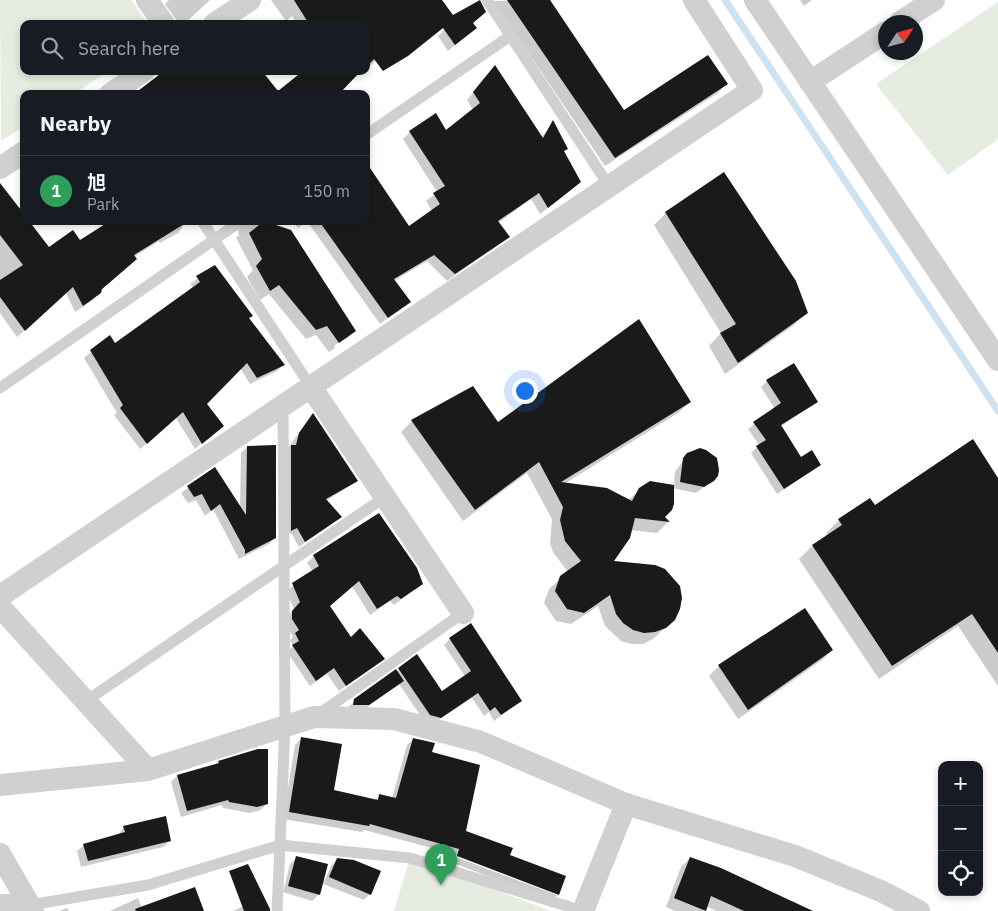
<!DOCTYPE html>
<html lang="en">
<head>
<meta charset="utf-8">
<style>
	:root { --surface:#171b24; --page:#20242c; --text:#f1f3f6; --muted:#9ea1a6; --line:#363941; --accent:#0f766e }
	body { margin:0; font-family:"IBM Plex Sans","Noto Sans JP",sans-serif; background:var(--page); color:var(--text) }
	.controls { position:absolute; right:15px; bottom:15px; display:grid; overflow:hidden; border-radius:10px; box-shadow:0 2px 8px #0003 }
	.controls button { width:45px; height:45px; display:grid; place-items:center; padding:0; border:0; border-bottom:1px solid var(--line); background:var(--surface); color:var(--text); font:25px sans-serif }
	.compass { position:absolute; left:878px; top:15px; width:45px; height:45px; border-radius:50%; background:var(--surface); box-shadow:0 2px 8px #0003; rotate:54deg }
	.you { position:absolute; left:524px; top:390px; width:18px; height:18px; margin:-12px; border:4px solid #fff; border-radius:50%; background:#1a73e8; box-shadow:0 0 0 8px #1a73e833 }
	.badge { display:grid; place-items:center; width:32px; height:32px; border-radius:50%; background:var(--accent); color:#fff; font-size:16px; font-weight:700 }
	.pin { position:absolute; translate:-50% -41px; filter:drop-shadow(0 1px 2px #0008) }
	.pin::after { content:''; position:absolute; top:26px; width:18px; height:15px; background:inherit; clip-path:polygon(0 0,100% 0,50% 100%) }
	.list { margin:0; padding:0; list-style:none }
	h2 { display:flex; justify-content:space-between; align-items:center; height:65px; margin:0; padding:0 20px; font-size:21px }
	h2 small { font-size:16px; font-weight:400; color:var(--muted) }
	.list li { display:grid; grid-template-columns:32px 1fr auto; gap:15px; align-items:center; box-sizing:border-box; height:70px; padding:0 20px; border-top:1px solid var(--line) }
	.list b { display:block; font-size:19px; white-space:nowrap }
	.list p { margin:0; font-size:16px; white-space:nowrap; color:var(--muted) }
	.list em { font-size:16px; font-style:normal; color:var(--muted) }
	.icon { flex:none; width:28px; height:28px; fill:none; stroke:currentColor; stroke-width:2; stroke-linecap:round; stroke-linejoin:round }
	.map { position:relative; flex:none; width:998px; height:911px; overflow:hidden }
	.search { position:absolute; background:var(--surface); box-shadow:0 2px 8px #0003; left:20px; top:20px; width:350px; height:55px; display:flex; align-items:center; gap:12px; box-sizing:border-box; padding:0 18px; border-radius:10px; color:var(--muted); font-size:19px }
	.panel { position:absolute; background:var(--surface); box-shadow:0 2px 8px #0003; left:20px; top:90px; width:350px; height:135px; border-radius:10px }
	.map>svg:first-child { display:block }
</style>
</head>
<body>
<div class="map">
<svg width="998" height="911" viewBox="0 0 998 911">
	<rect width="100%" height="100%" fill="#fff"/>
	<g fill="#e6ecdf">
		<path d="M 0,0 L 131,0 L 148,24 L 24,24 L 24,71 L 108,71 L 74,94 L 24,94 L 24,126 L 1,141 Z"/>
		<path d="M 998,2 L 998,139 L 948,175 L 876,84 Z"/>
		<path d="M 410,858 L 551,911 L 394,911 Z"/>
	</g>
	<g fill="#0003">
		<path d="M 169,0 L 210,0 L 184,24 L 179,24 L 165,4 Z"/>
		<path d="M 271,0 L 438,0 L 368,68 L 366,65 L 366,24 L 297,24 L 292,16 L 286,21 Z"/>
		<path d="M 551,0 L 550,1 L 623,112 L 726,84 L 718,93 L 605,166 L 493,1 Z"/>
		<path d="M 800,0 L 812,0 L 804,6 Z"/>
		<path d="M 444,30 L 468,34 L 448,51 L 438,36 Z"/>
		<path d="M 488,74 L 541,138 L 553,123 L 563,152 L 572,189 L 540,214 L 531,199 L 498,223 L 509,237 L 447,281 L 427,261 L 394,281 L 409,301 L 380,324 L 307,221 L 298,228 L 293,221 L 366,221 L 409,228 L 432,211 L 426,201 L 437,192 L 403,139 L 410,132 L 446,132 L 473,110 L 467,100 Z"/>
		<path d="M 0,193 L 49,249 L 80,242 L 103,227 L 99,221 L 187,221 L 178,233 L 160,243 L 159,241 L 134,257 L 136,259 L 129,266 L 101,290 L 93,300 L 75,312 L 66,293 L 17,337 L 0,313 Z"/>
		<path d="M 666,213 L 806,312 L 794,325 L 725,374 L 709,346 L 721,333 L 654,225 Z"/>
		<path d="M 228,221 L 264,221 L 354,331 L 345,340 L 345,338 L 334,346 L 335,348 L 329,352 L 316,335 L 306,339 L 269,294 L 260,300 L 247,277 L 253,270 L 236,238 L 239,235 L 238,227 Z"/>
		<path d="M 215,267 L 248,318 L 283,365 L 277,371 L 250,384 L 240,368 L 205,404 L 215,432 L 195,449 L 176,418 L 140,449 L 114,415 L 117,413 L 84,358 L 110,337 L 114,345 L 193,288 L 190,284 Z"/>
		<path d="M 767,381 L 817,401 L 780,427 L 801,458 L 820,465 L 777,494 L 751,453 L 759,445 L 748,429 L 775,409 L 761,387 Z"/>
		<path d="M 690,402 L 678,413 L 564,484 L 628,500 L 650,482 L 674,486 L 675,472 L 688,454 L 713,480 L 696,493 L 672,488 L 663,517 L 668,522 L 657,533 L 630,530 L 612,563 L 665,570 L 678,587 L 674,619 L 653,639 L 643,644 L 632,644 L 621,641 L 605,626 L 598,606 L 571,624 L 556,621 L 544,603 L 549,589 L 568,572 L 553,552 L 550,543 L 552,519 L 527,473 L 463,521 L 401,432 L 412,421 L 498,424 Z"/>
		<path d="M 312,415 L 357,481 L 326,501 L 341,517 L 299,547 L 291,533 L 286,536 L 285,452 Z"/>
		<path d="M 247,447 L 275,538 L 269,544 L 239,559 L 213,509 L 205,516 L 196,500 L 188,503 L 181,493 L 214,469 L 240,508 L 241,453 Z"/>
		<path d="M 998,480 L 998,686 L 958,626 L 879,679 L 799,559 L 812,546 L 828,536 L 826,533 L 839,520 L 874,507 Z"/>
		<path d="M 314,556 L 421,584 L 394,605 L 390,601 L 370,615 L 352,586 L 328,606 L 351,639 L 383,659 L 339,691 L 327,674 L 310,686 L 287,652 L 293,646 L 290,640 L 293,637 L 286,625 L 286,619 L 294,609 L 286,591 L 313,572 L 307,563 Z"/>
		<path d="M 450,639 L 520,700 L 494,721 L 489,712 L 484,716 L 472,698 L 434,723 L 424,721 L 399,684 L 362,711 L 348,707 L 399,669 L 442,692 L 465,676 L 444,645 Z"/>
		<path d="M 832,650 L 822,660 L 738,719 L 709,676 L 719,666 Z"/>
		<path d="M 302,738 L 340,745 L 333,791 L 375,800 L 380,796 L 392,798 L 407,745 L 414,739 L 433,744 L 431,753 L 479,766 L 465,831 L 511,849 L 509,856 L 565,877 L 558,894 L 552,901 L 451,862 L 453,856 L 557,895 L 557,893 L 451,853 L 364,830 L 362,832 L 283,819 L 295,745 Z"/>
		<path d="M 219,762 L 267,803 L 261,810 L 250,813 L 223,808 L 222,805 L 181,817 L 171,782 L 177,776 L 216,765 Z"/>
		<path d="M 124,827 L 170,841 L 163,847 L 81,867 L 77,851 L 84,845 L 118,835 Z"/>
		<path d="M 297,857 L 319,894 L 312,901 L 283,892 L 290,864 Z"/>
		<path d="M 690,858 L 810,911 L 716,911 L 706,906 L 704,911 L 675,911 L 666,907 L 681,867 Z"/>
		<path d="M 337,860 L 370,894 L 364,900 L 323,884 L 331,866 Z"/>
		<path d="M 138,898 L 142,908 L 202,911 L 110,911 Z"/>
		<path d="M 252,902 L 269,911 L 233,911 Z"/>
		<path d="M 67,908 L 69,911 L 59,911 Z"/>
	</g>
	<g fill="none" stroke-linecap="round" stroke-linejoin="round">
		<path stroke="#cfe2ee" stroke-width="7" d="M 725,0 L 998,411"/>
	</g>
	<g fill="#1a1a1a">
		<path d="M 294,0 L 442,0 L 453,15 L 480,0 L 486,12 L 473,23 L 477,28 L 455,45 L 443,28 L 408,56 L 383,71 L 374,59 L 366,67 L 366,24 L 309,24 Z"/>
		<path d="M 507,0 L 550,0 L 624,110 L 708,55 L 728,84 L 615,158 Z"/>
		<path d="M 495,65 L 543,138 L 553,120 L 568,149 L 564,151 L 581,182 L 548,208 L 539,193 L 498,221 L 510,237 L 455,274 L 434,255 L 394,279 L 411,302 L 388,318 L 319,221 L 366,221 L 366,162 L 409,226 L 440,204 L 433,193 L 445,186 L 409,131 L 436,113 L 446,130 L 480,103 L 473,92 Z"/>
		<path d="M 164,71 L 262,71 L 278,91 L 303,71 L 361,71 L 339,94 L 134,94 Z"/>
		<path d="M 724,172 L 796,281 L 808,313 L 738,363 L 720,333 L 736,324 L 665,212 Z"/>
		<path d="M 0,183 L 24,214 L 24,221 L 29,221 L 49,247 L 73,230 L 80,240 L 110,221 L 189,221 L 134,255 L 137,259 L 102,289 L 101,293 L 83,306 L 73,287 L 25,331 L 0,297 L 0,280 L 23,265 L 0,235 Z"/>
		<path d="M 264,221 L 291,230 L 356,331 L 339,343 L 327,326 L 316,330 L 279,285 L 270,291 L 256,266 L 262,259 L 249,233 Z"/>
		<path d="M 215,265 L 253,316 L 249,318 L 285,365 L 257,378 L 247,363 L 207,404 L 224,426 L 202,444 L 183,412 L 147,444 L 120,408 L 123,405 L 90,350 L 110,335 L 115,343 L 200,282 L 196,276 Z"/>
		<path d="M 639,319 L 691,402 L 561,482 L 607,488 L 632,501 L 639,488 L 650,481 L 674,485 L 674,504 L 672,510 L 665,517 L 670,522 L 635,518 L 630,538 L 614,561 L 655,565 L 665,569 L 680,586 L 682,598 L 680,609 L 675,620 L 666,628 L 655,632 L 644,633 L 633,630 L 623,623 L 616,614 L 610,595 L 584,613 L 567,609 L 555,591 L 560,576 L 581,561 L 565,541 L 560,520 L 563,507 L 539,462 L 475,510 L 411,420 L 473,386 L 498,422 Z"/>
		<path d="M 794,363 L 818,402 L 781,425 L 801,457 L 812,450 L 821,465 L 784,489 L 756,446 L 766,440 L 753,422 L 781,403 L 766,380 Z"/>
		<path d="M 313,413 L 358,481 L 326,499 L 342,517 L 305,542 L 297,528 L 291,531 L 291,445 L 296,445 L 299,433 Z"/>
		<path d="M 973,439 L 998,478 L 998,653 L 972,614 L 892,666 L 812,545 L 842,525 L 838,519 L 870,498 L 875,505 Z"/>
		<path d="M 276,445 L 276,538 L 245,554 L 245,550 L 220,504 L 211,511 L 202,494 L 194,497 L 187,486 L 215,467 L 246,515 L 247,446 Z"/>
		<path d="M 700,448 L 706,450 L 717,458 L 719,470 L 718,476 L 714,481 L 704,487 L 680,482 L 683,458 L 687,453 Z"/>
		<path d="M 379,513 L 417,568 L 423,584 L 401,599 L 397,596 L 377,609 L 359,581 L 330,606 L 351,637 L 360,628 L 385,659 L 346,686 L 334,668 L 316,681 L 292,645 L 299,641 L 295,633 L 299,630 L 292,619 L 292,611 L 300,602 L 292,583 L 319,566 L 313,555 Z"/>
		<path d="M 805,608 L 833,650 L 748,710 L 718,665 Z"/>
		<path d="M 471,623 L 522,701 L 501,715 L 495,707 L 490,711 L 478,693 L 441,718 L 430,715 L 398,668 L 417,654 L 442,691 L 471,671 L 449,638 Z"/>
		<path d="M 396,669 L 404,681 L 369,705 L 353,705 L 354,699 Z"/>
		<path d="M 301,737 L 342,744 L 334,790 L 378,800 L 379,794 L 396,798 L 413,738 L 435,743 L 432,752 L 480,765 L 466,831 L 513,848 L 510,855 L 566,876 L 559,895 L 457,856 L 459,849 L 370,824 L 369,826 L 289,812 Z"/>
		<path d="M 258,749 L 268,749 L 268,804 L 257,807 L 229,802 L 228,800 L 187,811 L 177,775 L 219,763 L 218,761 Z"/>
		<path d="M 166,816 L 171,841 L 88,861 L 83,844 L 125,832 L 123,826 Z"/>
		<path d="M 296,856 L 328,864 L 320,895 L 288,886 Z"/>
		<path d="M 690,857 L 721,868 L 813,911 L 744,911 L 711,896 L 706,911 L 674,898 Z"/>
		<path d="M 337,858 L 354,860 L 381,871 L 371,895 L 329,877 Z"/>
		<path d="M 248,864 L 270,909 L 270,911 L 244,911 L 229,871 Z"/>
		<path d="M 195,887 L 204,911 L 136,911 L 135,909 Z"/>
	</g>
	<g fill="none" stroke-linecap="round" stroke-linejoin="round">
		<g stroke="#d0d0d0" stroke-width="11">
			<path d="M 487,0 L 609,186"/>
			<path d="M 366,135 L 510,36"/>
			<path d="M 202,221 L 311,387"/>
			<path d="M 0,388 L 241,221"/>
			<path d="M 86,701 L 385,497"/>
			<path d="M 319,714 L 463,613"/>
			<path d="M 30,905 L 148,885 L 280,845 L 285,725 L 283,406"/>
			<path d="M 277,911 L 280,845 L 410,858 L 583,911"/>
		</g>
		<g stroke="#d0d0d0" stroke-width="22">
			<path d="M 147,0 L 164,24"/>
			<path d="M 755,0 L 998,360"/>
			<path d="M 900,22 L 934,0"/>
			<path d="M 214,24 L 250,0"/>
			<path d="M 810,82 L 886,32"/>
			<path d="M 110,94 L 144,71"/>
			<path d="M 0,168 L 24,152"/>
			<path d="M 311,387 L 463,613"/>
			<path d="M 0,596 L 752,90 L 694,0"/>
			<path d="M 0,607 L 148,770"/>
			<path d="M 0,785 L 148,770 L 314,717 L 394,719 L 481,742 L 626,804 L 795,856 L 881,891 L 919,911"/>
			<path d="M 0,854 L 33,911"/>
			<path d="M 0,905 L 30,905"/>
			<path d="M 583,911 L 626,804"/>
		</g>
	</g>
</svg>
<div class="controls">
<button>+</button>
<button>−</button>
<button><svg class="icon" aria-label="locate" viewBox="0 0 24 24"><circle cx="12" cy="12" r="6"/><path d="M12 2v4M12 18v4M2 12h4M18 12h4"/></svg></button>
</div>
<svg class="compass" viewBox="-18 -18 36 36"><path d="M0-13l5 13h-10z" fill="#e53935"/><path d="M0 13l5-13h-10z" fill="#9ea1a6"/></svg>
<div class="you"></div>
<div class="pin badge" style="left:441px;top:885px;background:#2e9e5b">1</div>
<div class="search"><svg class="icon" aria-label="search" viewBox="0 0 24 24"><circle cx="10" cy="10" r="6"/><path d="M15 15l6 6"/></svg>Search here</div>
<section class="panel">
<h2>Nearby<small></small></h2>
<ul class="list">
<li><span class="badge" style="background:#2e9e5b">1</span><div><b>旭</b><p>Park</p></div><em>150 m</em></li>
</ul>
</section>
</div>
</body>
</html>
